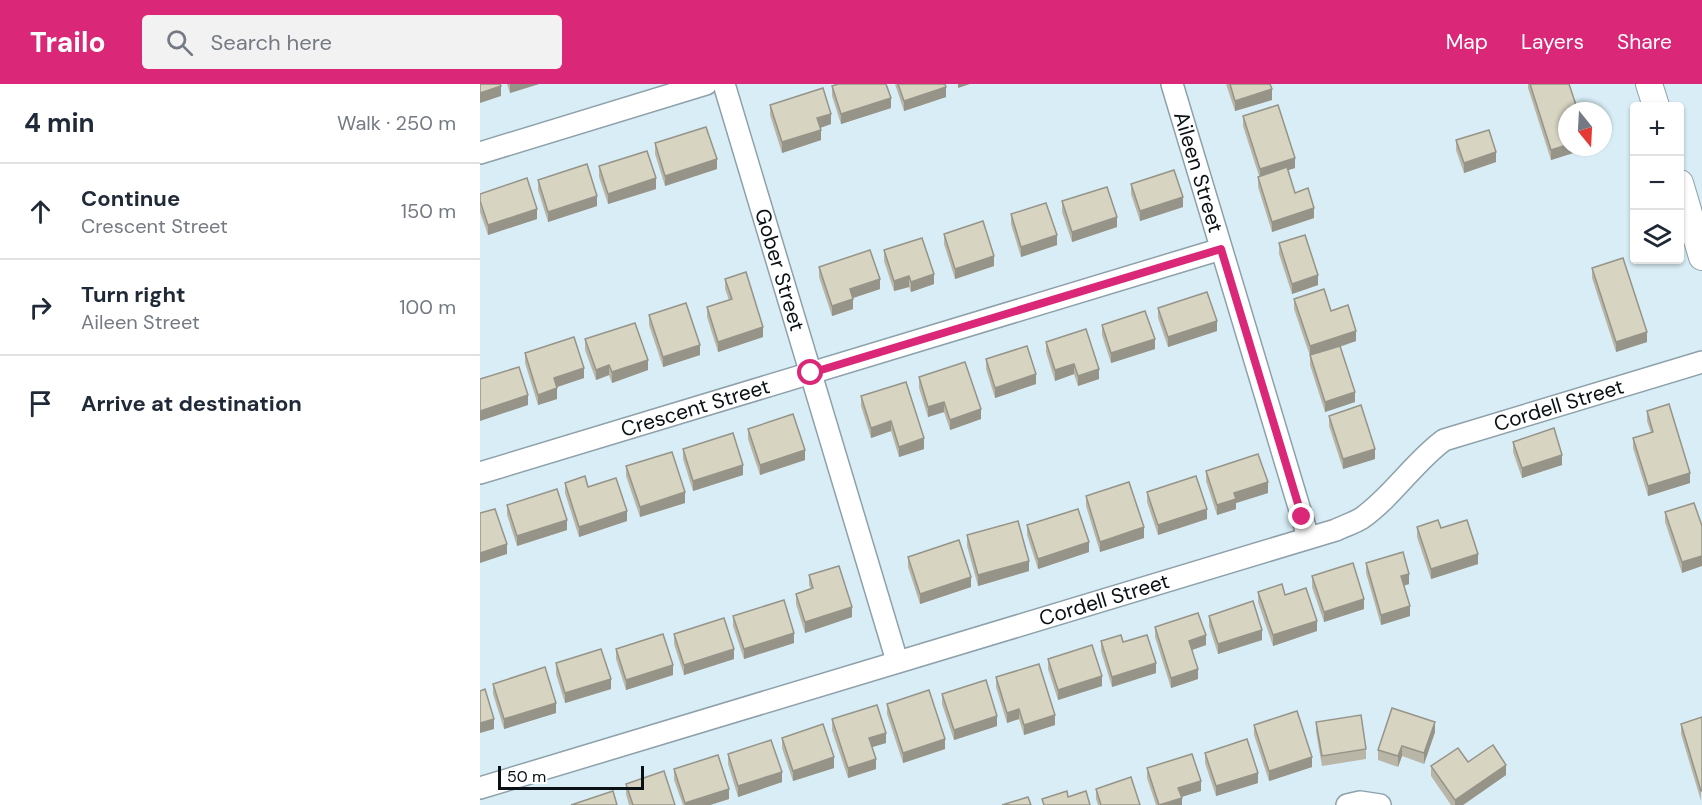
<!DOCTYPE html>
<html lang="en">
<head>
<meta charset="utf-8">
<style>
	:root { --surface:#fff; --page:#f2f2f3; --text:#1f2937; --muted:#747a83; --line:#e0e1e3; --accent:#db2777 }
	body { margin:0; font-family:"DM Sans",sans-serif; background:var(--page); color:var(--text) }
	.controls { position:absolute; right:18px; top:18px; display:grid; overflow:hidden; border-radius:6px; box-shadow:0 2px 4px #0004 }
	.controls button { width:54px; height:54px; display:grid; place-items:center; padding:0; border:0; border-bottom:2px solid var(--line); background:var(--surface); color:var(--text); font:30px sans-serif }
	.compass { position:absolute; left:1078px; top:18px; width:54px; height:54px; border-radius:50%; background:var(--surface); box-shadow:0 2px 4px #0004; rotate:162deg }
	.scale { position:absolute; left:18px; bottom:15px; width:146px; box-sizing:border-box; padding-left:6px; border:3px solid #091114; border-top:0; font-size:16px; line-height:21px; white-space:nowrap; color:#091114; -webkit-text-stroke:4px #fff; paint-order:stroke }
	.stop { position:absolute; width:18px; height:18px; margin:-14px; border:4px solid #db2777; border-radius:50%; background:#fff }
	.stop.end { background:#db2777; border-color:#fff; box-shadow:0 2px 6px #0008 }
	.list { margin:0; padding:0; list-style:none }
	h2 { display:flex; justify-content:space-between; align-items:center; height:78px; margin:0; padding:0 24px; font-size:26px }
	h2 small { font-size:20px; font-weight:400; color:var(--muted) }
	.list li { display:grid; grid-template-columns:39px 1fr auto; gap:18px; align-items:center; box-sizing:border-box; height:96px; padding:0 24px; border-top:2px solid var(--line) }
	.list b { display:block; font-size:22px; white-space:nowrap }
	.list p { margin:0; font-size:20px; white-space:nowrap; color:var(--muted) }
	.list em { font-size:20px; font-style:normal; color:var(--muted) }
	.icon { flex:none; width:33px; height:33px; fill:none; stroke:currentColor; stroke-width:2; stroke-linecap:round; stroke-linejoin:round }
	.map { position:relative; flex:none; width:1222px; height:721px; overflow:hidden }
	header { display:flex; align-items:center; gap:36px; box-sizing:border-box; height:84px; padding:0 30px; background:var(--accent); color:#fff }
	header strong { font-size:28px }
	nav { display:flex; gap:33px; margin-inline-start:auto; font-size:21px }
	.search { width:420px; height:54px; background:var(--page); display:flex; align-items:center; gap:15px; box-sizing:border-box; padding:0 21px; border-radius:6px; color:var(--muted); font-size:22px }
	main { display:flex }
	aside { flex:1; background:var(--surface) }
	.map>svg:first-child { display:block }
</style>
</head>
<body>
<header>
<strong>Trailo</strong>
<div class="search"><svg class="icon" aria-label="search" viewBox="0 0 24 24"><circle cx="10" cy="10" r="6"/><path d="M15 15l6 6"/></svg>Search here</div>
<nav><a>Map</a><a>Layers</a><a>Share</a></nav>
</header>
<main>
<aside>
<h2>4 min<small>Walk · 250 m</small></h2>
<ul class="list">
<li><svg class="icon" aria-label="ahead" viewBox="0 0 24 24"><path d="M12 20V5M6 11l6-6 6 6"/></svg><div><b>Continue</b><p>Crescent Street</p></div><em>150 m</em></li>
<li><svg class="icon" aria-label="right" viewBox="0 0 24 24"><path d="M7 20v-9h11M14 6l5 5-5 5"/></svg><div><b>Turn right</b><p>Aileen Street</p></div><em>100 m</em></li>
<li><svg class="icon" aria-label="arrive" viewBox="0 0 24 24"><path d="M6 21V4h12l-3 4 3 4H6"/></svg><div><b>Arrive at destination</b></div></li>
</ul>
</aside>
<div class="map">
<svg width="1222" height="721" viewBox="0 0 1222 721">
	<rect width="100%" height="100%" fill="#d8edf6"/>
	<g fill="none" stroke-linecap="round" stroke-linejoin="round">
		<defs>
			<g id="minor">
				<path id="s1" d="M 244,0 L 417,577"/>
				<path id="s2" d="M 692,0 L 828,453"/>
				<path d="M 0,69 L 226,0"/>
				<path id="s3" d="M 0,389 L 741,165"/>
				<path id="s4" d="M 0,704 L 856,446 C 864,442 874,439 882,434 C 913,412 934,378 964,356 L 1222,278"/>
				<path d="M 867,721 L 880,718 L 900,721"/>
			</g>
			<g id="tertiary">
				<path d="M 1169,0 L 1176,22"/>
				<path d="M 1200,99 L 1222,173"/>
			</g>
		</defs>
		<use href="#minor" stroke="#8ea1aa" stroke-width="24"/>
		<use href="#tertiary" stroke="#8ea1aa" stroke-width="28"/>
		<use href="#minor" stroke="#fff" stroke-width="21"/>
		<use href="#tertiary" stroke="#fff" stroke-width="26"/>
	</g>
	<g fill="#b9b6a7">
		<path d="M 27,0 L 59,0 L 30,9 Z"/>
		<path d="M 415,0 L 465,0 L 466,13 L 424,27 Z"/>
		<path d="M 746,0 L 790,0 L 792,16 L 755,27 Z"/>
		<path d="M 1048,0 L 1089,0 L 1106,65 L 1071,76 L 1048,4 Z"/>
		<path d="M 352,2 L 411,24 L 361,40 L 352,12 Z"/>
		<path d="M 290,21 L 351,40 L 340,44 L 341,56 L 302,69 L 290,31 Z"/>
		<path d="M 763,32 L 815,84 L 808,86 L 815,109 L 834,134 L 792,148 L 778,103 L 778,93 L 779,92 L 763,42 Z"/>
		<path d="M 976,56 L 1016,78 L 984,89 L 976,66 Z"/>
		<path d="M 175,59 L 237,85 L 185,102 L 175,70 Z"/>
		<path d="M 119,82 L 176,105 L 128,120 L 119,93 Z"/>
		<path d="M 58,96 L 117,122 L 68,138 L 58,106 Z"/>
		<path d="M 651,100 L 703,123 L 660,137 L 651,110 Z"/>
		<path d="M 0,110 L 57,135 L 8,151 L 0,128 Z"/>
		<path d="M 582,117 L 637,143 L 592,158 L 582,128 Z"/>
		<path d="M 531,130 L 577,161 L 541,173 L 531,140 Z"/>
		<path d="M 464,150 L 514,182 L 475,195 L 464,160 Z"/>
		<path d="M 799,159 L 838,201 L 812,210 L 799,170 Z"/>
		<path d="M 404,166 L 454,200 L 431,208 L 429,203 L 414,207 L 404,177 Z"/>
		<path d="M 339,183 L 400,205 L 373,214 L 373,225 L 352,232 L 339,193 Z"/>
		<path d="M 1112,184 L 1167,258 L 1136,268 L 1112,194 Z"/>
		<path d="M 245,195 L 283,253 L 238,268 L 227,233 L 227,223 L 249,216 L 245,205 Z"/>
		<path d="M 814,215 L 851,227 L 876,257 L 860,263 L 875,318 L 845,328 L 830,281 L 830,272 L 814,225 Z"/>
		<path d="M 678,224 L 737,247 L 688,263 L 678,234 Z"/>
		<path d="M 169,231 L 220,271 L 183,283 L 169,241 Z"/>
		<path d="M 622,241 L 675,265 L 631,279 L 622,251 Z"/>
		<path d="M 105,255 L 168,286 L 132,299 L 129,291 L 116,296 L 105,266 Z"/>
		<path d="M 566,258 L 619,295 L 598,302 L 594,290 L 575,297 L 566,268 Z"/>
		<path d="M 45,269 L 104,294 L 77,303 L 77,315 L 58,321 L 45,279 Z"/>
		<path d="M 506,275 L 556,300 L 515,314 L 506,285 Z"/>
		<path d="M 439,293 L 501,335 L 470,346 L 464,328 L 448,333 L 439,304 Z"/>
		<path d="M 381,312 L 444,365 L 419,373 L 411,347 L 391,354 L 381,322 Z"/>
		<path d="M 1167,327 L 1210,399 L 1168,412 L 1153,364 L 1153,354 L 1171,349 L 1167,337 Z"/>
		<path d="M 849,332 L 895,375 L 863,385 L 849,342 Z"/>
		<path d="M 268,345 L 325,376 L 280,391 L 268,355 Z"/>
		<path d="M 1033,358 L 1082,381 L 1042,394 L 1033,368 Z"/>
		<path d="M 203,365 L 263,391 L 213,407 L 203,375 Z"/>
		<path d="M 146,382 L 205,419 L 160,433 L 146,392 Z"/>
		<path d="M 726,387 L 788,409 L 756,419 L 756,425 L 737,431 L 726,397 Z"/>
		<path d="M 85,399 L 108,403 L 147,437 L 99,453 L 85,409 Z"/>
		<path d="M 667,408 L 727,435 L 678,451 L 667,418 Z"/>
		<path d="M 606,412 L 664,454 L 620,468 L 606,422 Z"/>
		<path d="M 1214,419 L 1202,489 L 1185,438 L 1185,428 Z"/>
		<path d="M 27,421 L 87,446 L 37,462 L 27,431 Z"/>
		<path d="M 547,441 L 609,468 L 558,485 L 547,451 Z"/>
		<path d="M 937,443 L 961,444 L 998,480 L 951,495 L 937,453 Z"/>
		<path d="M 487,451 L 549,487 L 498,502 L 487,462 Z"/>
		<path d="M 428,473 L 491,503 L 440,520 L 428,483 Z"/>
		<path d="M 886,479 L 929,500 L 924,502 L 930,532 L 901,541 L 886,489 Z"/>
		<path d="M 329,491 L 372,533 L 325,549 L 316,520 L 316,510 L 331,505 L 329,501 Z"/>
		<path d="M 832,492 L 884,525 L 844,538 L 832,503 Z"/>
		<path d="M 778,508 L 805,511 L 837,547 L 793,562 L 778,518 Z"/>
		<path d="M 253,532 L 314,559 L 264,575 L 253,542 Z"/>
		<path d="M 729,532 L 782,556 L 738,570 L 729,542 Z"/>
		<path d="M 675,543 L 726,561 L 712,566 L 718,595 L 691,604 L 675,553 Z"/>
		<path d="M 194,550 L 254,575 L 204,591 L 194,560 Z"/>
		<path d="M 621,557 L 643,558 L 676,589 L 632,603 L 621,567 Z"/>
		<path d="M 136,565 L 193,591 L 146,606 L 136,575 Z"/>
		<path d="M 568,575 L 622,602 L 578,616 L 568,585 Z"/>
		<path d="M 76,579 L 131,605 L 85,619 L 76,590 Z"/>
		<path d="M 516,593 L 575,641 L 544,651 L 539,635 L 527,639 L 516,603 Z"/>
		<path d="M 13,600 L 76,629 L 24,645 L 13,610 Z"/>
		<path d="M 462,610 L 517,642 L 474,656 L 462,620 Z"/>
		<path d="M 407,620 L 465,665 L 423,679 L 407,630 Z"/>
		<path d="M 1222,633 L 1221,717 L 1201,650 L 1201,640 Z"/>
		<path d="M 352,635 L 406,659 L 392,663 L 396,685 L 368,694 L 352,646 Z"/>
		<path d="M 836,638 L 886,665 L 886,675 L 842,682 L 836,648 Z"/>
		<path d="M 774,641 L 832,683 L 789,697 L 774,651 Z"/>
		<path d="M 955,648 L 944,680 L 922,672 L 918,683 L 898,676 L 898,666 Z"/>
		<path d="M 302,654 L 354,684 L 313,697 L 302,664 Z"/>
		<path d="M 725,669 L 778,699 L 736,712 L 725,679 Z"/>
		<path d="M 248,670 L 302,698 L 258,713 L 248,680 Z"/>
		<path d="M 988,678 L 1026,691 L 983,721 L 971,721 L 951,692 L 951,682 Z"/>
		<path d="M 667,684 L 721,707 L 701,713 L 702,721 L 676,721 L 667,694 Z"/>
		<path d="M 194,685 L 249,715 L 230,721 L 203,721 L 194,696 Z"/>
		<path d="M 146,700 L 195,721 L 149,721 L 146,710 Z"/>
		<path d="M 616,705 L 660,721 L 618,721 L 616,715 Z"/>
	</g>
	<g fill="#969488">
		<path d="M 30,0 L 59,0 L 30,9 Z"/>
		<path d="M 478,0 L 490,0 L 478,4 Z"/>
		<path d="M 21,2 L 21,12 L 0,19 L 0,9 Z"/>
		<path d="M 466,3 L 466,13 L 424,27 L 424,17 Z"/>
		<path d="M 792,5 L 792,16 L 755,27 L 755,17 Z"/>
		<path d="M 411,14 L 411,24 L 361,40 L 361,30 Z"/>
		<path d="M 351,30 L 351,40 L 337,45 L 337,34 Z"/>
		<path d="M 341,46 L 341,56 L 302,69 L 302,58 Z"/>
		<path d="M 1087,61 L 1087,63 L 1106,63 L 1106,65 L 1071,76 L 1071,66 Z"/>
		<path d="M 1016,68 L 1016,78 L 984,89 L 984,79 Z"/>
		<path d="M 815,74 L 815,84 L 780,95 L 780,85 Z"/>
		<path d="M 237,75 L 237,85 L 185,102 L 185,92 Z"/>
		<path d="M 176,94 L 176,105 L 128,120 L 128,110 Z"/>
		<path d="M 117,112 L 117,122 L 68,138 L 68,128 Z"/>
		<path d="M 703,113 L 703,123 L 660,137 L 660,127 Z"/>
		<path d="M 834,124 L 834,134 L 792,148 L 792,138 Z"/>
		<path d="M 57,125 L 57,135 L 8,151 L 8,141 Z"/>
		<path d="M 637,133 L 637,143 L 592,158 L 592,148 Z"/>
		<path d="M 577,151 L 577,161 L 541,173 L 541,163 Z"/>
		<path d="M 514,172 L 514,182 L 475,195 L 475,185 Z"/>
		<path d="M 454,190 L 454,200 L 431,208 L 431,198 Z"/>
		<path d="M 838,191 L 838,201 L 812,210 L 812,200 Z"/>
		<path d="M 429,192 L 429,203 L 414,207 L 414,197 Z"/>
		<path d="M 400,195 L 400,205 L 370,215 L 370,205 Z"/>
		<path d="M 373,215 L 373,225 L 352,232 L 352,222 Z"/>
		<path d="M 737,237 L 737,247 L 688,263 L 688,253 Z"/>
		<path d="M 283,243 L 283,253 L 238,268 L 238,258 Z"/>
		<path d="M 876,247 L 876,257 L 830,272 L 830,262 Z"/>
		<path d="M 1167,248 L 1167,258 L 1136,268 L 1136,258 Z"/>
		<path d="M 675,255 L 675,265 L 631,279 L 631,269 Z"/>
		<path d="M 220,261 L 220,271 L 183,283 L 183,273 Z"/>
		<path d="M 168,276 L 168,286 L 132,299 L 132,288 Z"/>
		<path d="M 594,280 L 594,290 L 575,297 L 575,286 Z"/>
		<path d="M 129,281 L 129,291 L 116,296 L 116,286 Z"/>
		<path d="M 104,284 L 104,294 L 74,304 L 74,294 Z"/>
		<path d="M 619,285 L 619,295 L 598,302 L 598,292 Z"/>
		<path d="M 556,290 L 556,300 L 515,314 L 515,304 Z"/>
		<path d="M 77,304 L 77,315 L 58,321 L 58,311 Z"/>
		<path d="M 875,308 L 875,318 L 845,328 L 845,318 Z"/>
		<path d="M 48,311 L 48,321 L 0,337 L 0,327 Z"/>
		<path d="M 464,318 L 464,328 L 448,333 L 448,323 Z"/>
		<path d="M 501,325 L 501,335 L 470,346 L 470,336 Z"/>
		<path d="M 411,337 L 411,347 L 391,354 L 391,344 Z"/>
		<path d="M 444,354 L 444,365 L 419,373 L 419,363 Z"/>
		<path d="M 895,365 L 895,375 L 863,385 L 863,375 Z"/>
		<path d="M 325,366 L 325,376 L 280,391 L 280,381 Z"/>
		<path d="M 1082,371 L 1082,381 L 1042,394 L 1042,384 Z"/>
		<path d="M 263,381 L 263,391 L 213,407 L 213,397 Z"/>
		<path d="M 1210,389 L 1210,399 L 1168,412 L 1168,402 Z"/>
		<path d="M 788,398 L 788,409 L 756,419 L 756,425 L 737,431 L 737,421 L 754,409 Z"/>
		<path d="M 205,408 L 205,419 L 160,433 L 160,423 Z"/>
		<path d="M 727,425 L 727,435 L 678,451 L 678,441 Z"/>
		<path d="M 147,427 L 147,437 L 99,453 L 99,443 Z"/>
		<path d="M 87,436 L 87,446 L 37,462 L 37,452 Z"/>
		<path d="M 664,443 L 664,454 L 620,468 L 620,458 Z"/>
		<path d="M 609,458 L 609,468 L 558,485 L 558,475 Z"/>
		<path d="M 27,460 L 27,470 L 0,479 L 0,469 Z"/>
		<path d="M 998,470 L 998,480 L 951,495 L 951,485 Z"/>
		<path d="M 1222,472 L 1222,482 L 1202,489 L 1202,478 Z"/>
		<path d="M 549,477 L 549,487 L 498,502 L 498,491 Z"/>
		<path d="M 929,490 L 929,500 L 921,502 L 921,492 Z"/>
		<path d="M 491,493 L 491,503 L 440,520 L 440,510 Z"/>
		<path d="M 884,515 L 884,525 L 844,538 L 844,528 Z"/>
		<path d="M 930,522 L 930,532 L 901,541 L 901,531 Z"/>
		<path d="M 372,523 L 372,533 L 325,549 L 325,538 Z"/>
		<path d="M 837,537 L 837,547 L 793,562 L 793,551 Z"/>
		<path d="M 782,546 L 782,556 L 738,570 L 738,560 Z"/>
		<path d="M 314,549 L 314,559 L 264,575 L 264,565 Z"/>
		<path d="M 726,551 L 726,561 L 709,567 L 709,557 Z"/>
		<path d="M 254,565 L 254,575 L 204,591 L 204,581 Z"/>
		<path d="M 676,579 L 676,589 L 632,603 L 632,593 Z"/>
		<path d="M 193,581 L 193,591 L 146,606 L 146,596 Z"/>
		<path d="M 718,585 L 718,595 L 691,604 L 691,594 Z"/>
		<path d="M 622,592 L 622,602 L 578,616 L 578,606 Z"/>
		<path d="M 131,595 L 131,605 L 85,619 L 85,609 Z"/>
		<path d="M 76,619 L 76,629 L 24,645 L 24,635 Z"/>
		<path d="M 539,625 L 539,635 L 527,639 L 527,629 Z"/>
		<path d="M 575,631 L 575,641 L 544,651 L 544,641 Z"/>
		<path d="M 517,632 L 517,642 L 474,656 L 474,646 Z"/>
		<path d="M 14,635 L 14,645 L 0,649 L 0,639 Z"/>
		<path d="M 955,638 L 955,648 L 944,680 L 944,669 Z"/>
		<path d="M 406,649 L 406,659 L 389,664 L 389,654 Z"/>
		<path d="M 465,655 L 465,665 L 423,679 L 423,669 Z"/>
		<path d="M 922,662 L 922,672 L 918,683 L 918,672 Z"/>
		<path d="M 354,673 L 354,684 L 313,697 L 313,687 Z"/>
		<path d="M 832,673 L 832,683 L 789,697 L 789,687 Z"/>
		<path d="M 396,675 L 396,685 L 368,694 L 368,684 Z"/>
		<path d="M 1026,681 L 1026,691 L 983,721 L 975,721 L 975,716 Z"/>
		<path d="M 302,688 L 302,698 L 258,713 L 258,702 Z"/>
		<path d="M 778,689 L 778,699 L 736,712 L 736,702 Z"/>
		<path d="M 721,697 L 721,707 L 698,714 L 698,704 Z"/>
		<path d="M 249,705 L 249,715 L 230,721 L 205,721 L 205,719 Z"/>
		<path d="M 702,714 L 702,721 L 681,721 Z"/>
	</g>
	<g fill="#d7d4c2" stroke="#969488" stroke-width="1.5">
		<path d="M 0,0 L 20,0 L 21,2 L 0,9 Z"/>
		<path d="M 358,0 L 406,0 L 411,14 L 361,30 L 352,2 Z"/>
		<path d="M 418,0 L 465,0 L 466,3 L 424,17 Z"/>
		<path d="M 750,0 L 790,0 L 792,5 L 755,17 Z"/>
		<path d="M 1050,0 L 1089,0 L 1098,27 L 1087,27 L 1087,61 L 1071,66 Z"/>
		<path d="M 343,4 L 351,30 L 337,34 L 341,46 L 302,58 L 290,21 Z"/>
		<path d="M 798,21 L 815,74 L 780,85 L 763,32 Z"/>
		<path d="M 226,43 L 237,75 L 185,92 L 175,59 Z"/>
		<path d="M 1009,46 L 1016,68 L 984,79 L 976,56 Z"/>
		<path d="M 167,67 L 176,94 L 128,110 L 119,82 Z"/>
		<path d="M 107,80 L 117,112 L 68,128 L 58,96 Z"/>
		<path d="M 807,83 L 815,109 L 828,104 L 834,124 L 792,138 L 778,93 Z"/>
		<path d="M 694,86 L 703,113 L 660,127 L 651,100 Z"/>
		<path d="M 47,94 L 57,125 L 8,141 L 0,117 L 0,110 Z"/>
		<path d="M 627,103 L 637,133 L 592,148 L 582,117 Z"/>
		<path d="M 566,119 L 577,151 L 541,163 L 531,130 Z"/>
		<path d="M 503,137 L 514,172 L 475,185 L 464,150 Z"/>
		<path d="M 825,151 L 838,191 L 812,200 L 799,159 Z"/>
		<path d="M 442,154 L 454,190 L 431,198 L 429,192 L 414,197 L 404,166 Z"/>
		<path d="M 390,166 L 400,195 L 370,205 L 373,215 L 352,222 L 339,183 Z"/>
		<path d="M 1143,174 L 1167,248 L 1136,258 L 1112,184 Z"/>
		<path d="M 266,188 L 283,243 L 238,258 L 227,223 L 252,215 L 245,195 Z"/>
		<path d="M 844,205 L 851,227 L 868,221 L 876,247 L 830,262 L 814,215 Z"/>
		<path d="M 727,208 L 737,237 L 688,253 L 678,224 Z"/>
		<path d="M 206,219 L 220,261 L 183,273 L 169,231 Z"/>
		<path d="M 665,227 L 675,255 L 631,269 L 622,241 Z"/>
		<path d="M 155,239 L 168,276 L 132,288 L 129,281 L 116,286 L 105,255 Z"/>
		<path d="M 606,245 L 619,285 L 598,292 L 594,280 L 575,286 L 566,258 Z"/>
		<path d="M 94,253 L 104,284 L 74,294 L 77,304 L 58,311 L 45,269 Z"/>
		<path d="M 547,262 L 556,290 L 515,304 L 506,275 Z"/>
		<path d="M 860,262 L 875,308 L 845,318 L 830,271 Z"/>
		<path d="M 485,278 L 501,325 L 470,336 L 464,318 L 448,323 L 439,293 Z"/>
		<path d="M 39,283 L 48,311 L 0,327 L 0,295 Z"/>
		<path d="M 426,298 L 444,354 L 419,363 L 411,337 L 391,344 L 381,312 Z"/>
		<path d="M 1189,320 L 1210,389 L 1168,402 L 1153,354 L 1173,348 L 1167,327 Z"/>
		<path d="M 881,321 L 895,365 L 863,375 L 849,332 Z"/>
		<path d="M 313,330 L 325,366 L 280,381 L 268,345 Z"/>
		<path d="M 1074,344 L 1082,371 L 1042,384 L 1033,358 Z"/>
		<path d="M 253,349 L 263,381 L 213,397 L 203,365 Z"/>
		<path d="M 192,368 L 205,408 L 160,423 L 146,382 Z"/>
		<path d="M 778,370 L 788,398 L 754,409 L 756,415 L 737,421 L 726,387 Z"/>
		<path d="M 105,392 L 108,403 L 136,394 L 147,427 L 99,443 L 85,399 Z"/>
		<path d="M 716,392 L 727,425 L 678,441 L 667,408 Z"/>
		<path d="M 649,398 L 664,443 L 620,458 L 606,412 Z"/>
		<path d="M 77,405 L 87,436 L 37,452 L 27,421 Z"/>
		<path d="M 1214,419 L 1222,442 L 1222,472 L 1202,478 L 1185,428 Z"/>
		<path d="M 15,425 L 27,460 L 0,469 L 0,429 Z"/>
		<path d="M 598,425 L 609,458 L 558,475 L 547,441 Z"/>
		<path d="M 958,436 L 961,444 L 987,436 L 998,470 L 951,485 L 937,443 Z"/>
		<path d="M 538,437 L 549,477 L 498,491 L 487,451 Z"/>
		<path d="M 479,456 L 491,493 L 440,510 L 428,473 Z"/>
		<path d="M 923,468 L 929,490 L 921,492 L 930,522 L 901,531 L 886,479 Z"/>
		<path d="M 873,479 L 884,515 L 844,528 L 832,492 Z"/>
		<path d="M 359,482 L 372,523 L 325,538 L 316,510 L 333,504 L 329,491 Z"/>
		<path d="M 802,500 L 805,511 L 826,504 L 837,537 L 793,551 L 778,508 Z"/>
		<path d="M 304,516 L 314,549 L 264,565 L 253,532 Z"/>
		<path d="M 773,517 L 782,546 L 738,560 L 729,532 Z"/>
		<path d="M 718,529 L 726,551 L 709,557 L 718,585 L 691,594 L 675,543 Z"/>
		<path d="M 244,534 L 254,565 L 204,581 L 194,550 Z"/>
		<path d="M 183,550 L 193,581 L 146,596 L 136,565 Z"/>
		<path d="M 641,551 L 643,558 L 667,551 L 676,579 L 632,593 L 621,557 Z"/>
		<path d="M 612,561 L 622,592 L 578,606 L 568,575 Z"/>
		<path d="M 121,565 L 131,595 L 85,609 L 76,579 Z"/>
		<path d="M 559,580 L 575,631 L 544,641 L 539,625 L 527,629 L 516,593 Z"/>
		<path d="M 65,583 L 76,619 L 24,635 L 13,600 Z"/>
		<path d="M 506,596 L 517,632 L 474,646 L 462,610 Z"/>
		<path d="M 5,605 L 14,635 L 0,639 L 0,607 Z"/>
		<path d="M 449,606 L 465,655 L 423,669 L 407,620 Z"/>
		<path d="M 397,621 L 406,649 L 389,654 L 396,675 L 368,684 L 352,635 Z"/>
		<path d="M 912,624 L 955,638 L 944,669 L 922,662 L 918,672 L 898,666 Z"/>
		<path d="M 817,627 L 832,673 L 789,687 L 774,641 Z"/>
		<path d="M 881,631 L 886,665 L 842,672 L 836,638 Z"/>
		<path d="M 1222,633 L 1222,706 L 1221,707 L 1201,640 Z"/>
		<path d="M 343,640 L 354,673 L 313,687 L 302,654 Z"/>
		<path d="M 767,655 L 778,689 L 736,702 L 725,669 Z"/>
		<path d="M 291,656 L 302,688 L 258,702 L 248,670 Z"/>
		<path d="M 1013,661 L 1026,681 L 975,716 L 951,682 L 978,664 L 988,678 Z"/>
		<path d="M 712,670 L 721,697 L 698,704 L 702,714 L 679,721 L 667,684 Z"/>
		<path d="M 238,671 L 249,705 L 205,719 L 194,685 Z"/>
		<path d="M 184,687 L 195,721 L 153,721 L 146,700 Z"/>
		<path d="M 651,693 L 660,721 L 621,721 L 616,705 Z"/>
		<path d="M 133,707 L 137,721 L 91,721 Z"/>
		<path d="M 587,707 L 588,713 L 606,707 L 610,721 L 564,721 L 562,715 Z"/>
		<path d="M 548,713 L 551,721 L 522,721 Z"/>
	</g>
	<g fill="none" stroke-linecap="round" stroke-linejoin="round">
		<path stroke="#db2777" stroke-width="8" d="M 331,289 L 741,165 L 822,433"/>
	</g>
	<g text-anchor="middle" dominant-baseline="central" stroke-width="5" stroke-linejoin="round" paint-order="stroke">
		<g font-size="21" fill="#091114" stroke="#fff">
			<text stroke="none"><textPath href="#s2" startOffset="92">Aileen Street</textPath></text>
			<text stroke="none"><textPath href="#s1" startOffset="194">Gober Street</textPath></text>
			<text stroke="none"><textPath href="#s4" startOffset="1156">Cordell Street</textPath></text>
			<text stroke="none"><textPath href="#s3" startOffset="225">Crescent Street</textPath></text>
			<text stroke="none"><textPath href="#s4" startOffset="652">Cordell Street</textPath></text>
		</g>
	</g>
</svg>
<div class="controls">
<button>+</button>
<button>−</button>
<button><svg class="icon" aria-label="layers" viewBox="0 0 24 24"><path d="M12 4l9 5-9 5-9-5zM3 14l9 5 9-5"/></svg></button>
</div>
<svg class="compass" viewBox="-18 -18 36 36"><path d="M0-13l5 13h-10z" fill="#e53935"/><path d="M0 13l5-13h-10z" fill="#747a83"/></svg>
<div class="scale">50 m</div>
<div class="stop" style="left:331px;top:289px"></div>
<div class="stop end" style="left:822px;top:433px"></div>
</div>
</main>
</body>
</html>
